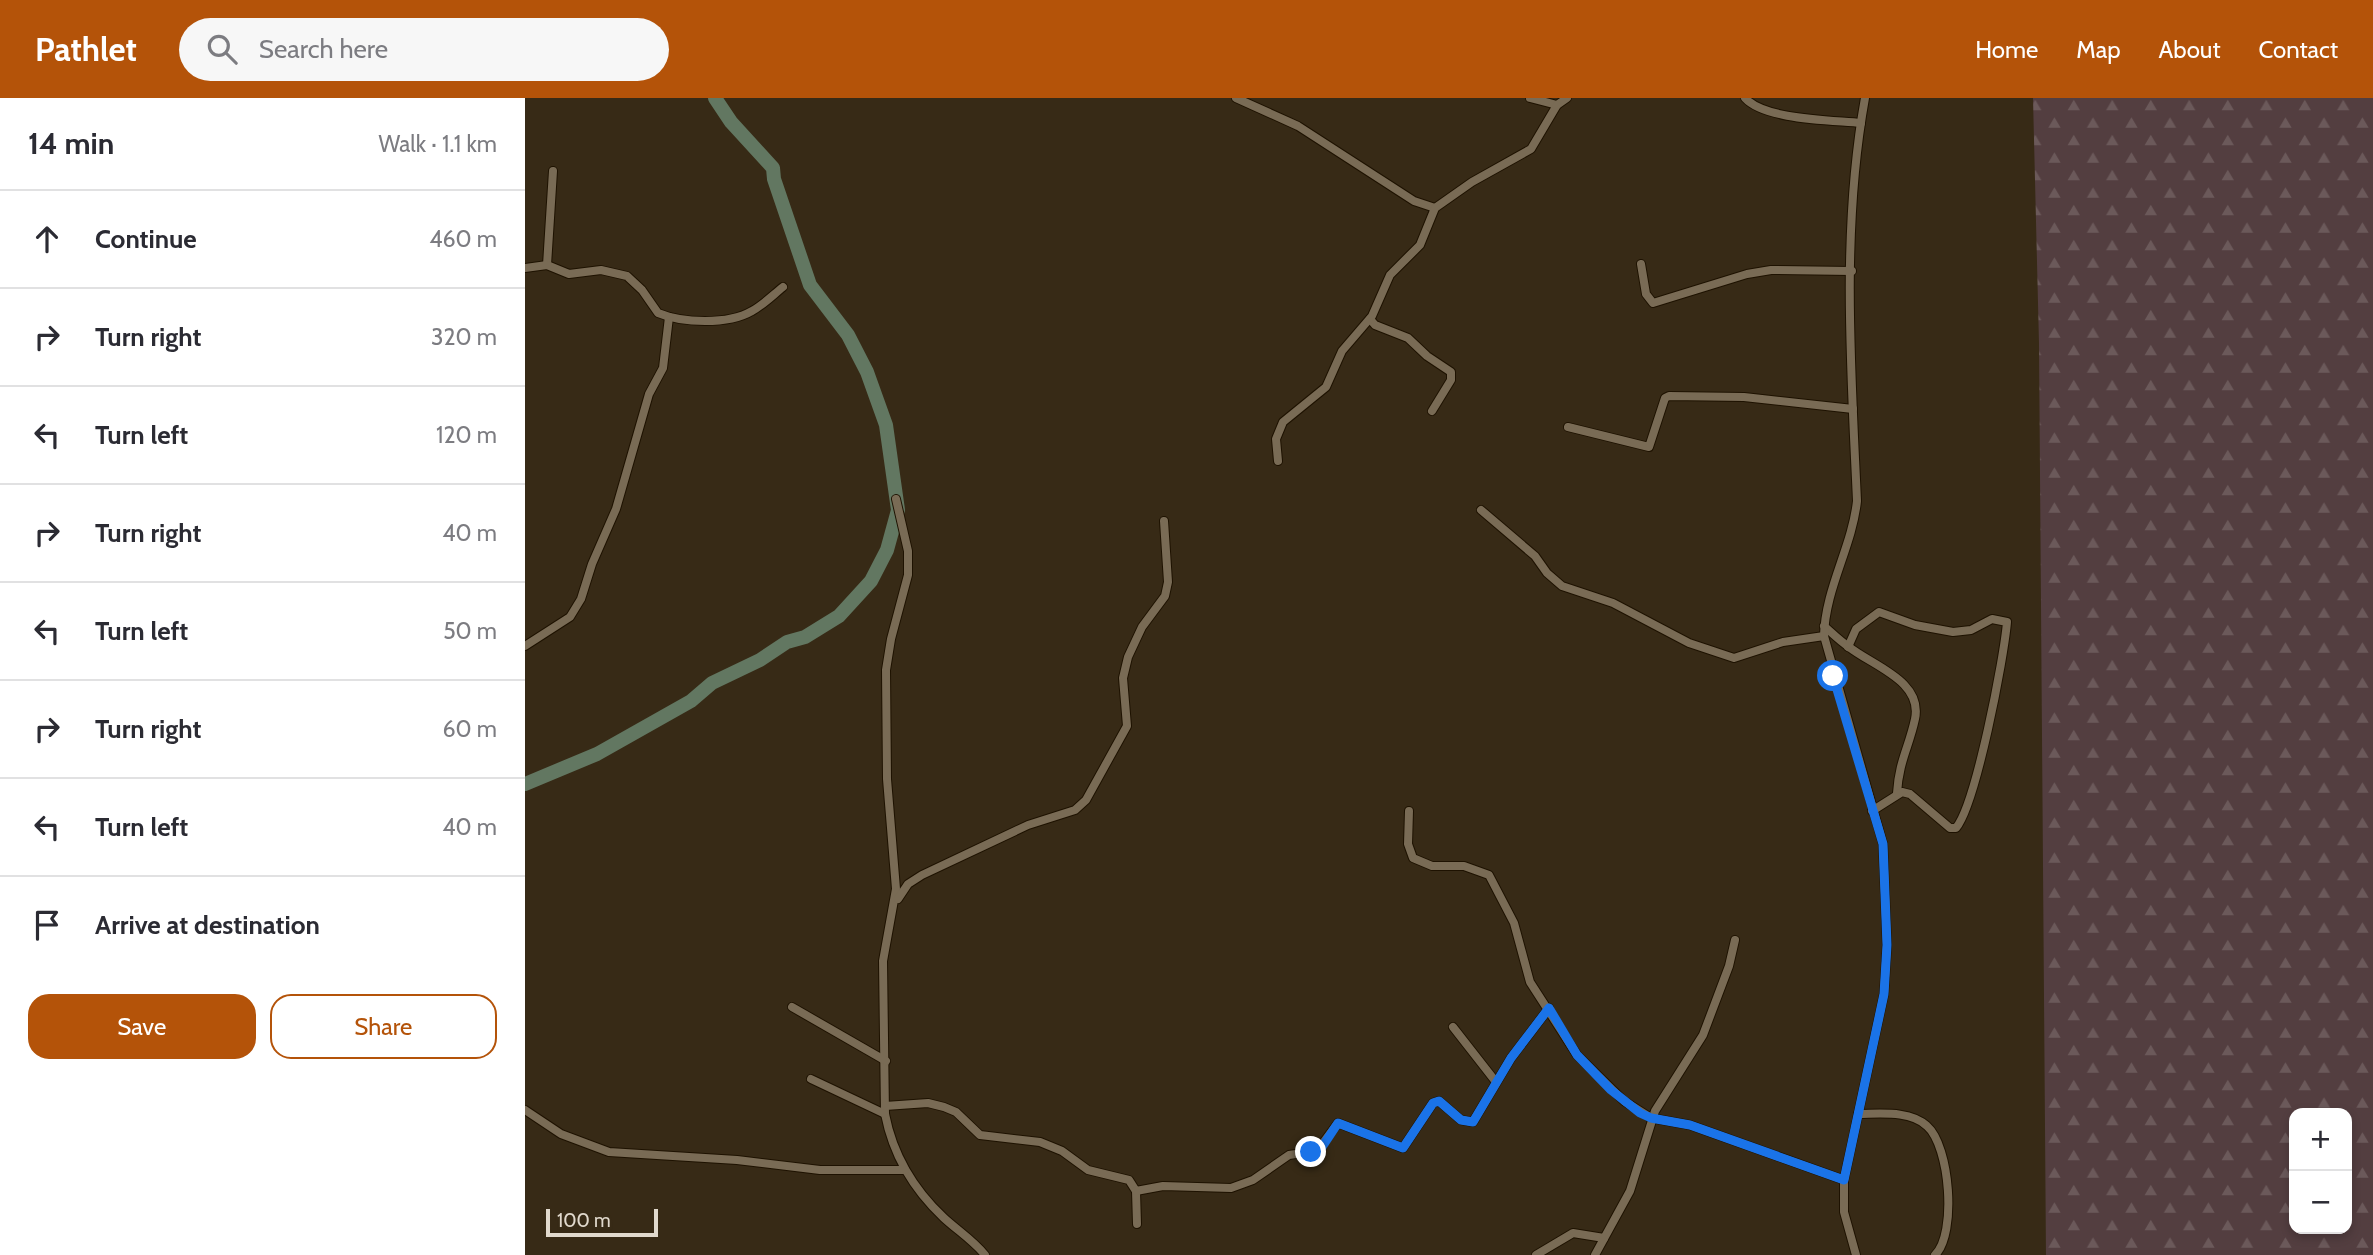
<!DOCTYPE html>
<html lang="en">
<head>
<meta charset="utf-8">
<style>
	:root { --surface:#fff; --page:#f7f7f7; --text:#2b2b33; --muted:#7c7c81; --line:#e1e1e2; --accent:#b45309 }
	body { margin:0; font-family:Cabin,sans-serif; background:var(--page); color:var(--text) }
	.controls { position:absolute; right:21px; bottom:21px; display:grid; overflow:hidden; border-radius:14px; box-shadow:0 4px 10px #0003 }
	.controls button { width:63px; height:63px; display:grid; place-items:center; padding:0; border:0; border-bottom:2px solid var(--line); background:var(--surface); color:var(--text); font:35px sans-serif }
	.scale { position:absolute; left:21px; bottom:18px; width:112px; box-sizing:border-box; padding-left:7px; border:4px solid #e1d9cd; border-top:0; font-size:19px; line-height:24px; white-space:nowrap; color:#e1d9cd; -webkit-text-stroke:5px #372a16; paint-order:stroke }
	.stop { position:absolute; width:21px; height:21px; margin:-16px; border:5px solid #1a73e8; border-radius:50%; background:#fff }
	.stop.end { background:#1a73e8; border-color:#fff; box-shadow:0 2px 7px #0008 }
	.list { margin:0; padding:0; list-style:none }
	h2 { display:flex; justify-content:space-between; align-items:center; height:91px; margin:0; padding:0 28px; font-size:30px }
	h2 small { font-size:23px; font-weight:400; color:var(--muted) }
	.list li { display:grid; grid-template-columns:46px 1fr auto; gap:21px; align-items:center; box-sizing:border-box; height:98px; padding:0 28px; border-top:2px solid var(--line) }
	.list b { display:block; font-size:26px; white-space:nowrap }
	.list em { font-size:23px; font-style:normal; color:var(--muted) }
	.actions { display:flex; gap:14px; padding:21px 28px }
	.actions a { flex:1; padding:16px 0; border:2px solid var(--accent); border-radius:21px; text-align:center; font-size:24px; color:var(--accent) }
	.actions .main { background:var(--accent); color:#fff }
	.icon { flex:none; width:38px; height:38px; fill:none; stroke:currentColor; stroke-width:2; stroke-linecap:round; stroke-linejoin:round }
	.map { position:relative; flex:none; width:1848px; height:1157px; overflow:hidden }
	header { display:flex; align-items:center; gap:42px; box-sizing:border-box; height:98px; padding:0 35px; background:var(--accent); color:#fff }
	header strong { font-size:33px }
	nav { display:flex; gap:38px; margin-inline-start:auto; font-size:24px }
	.search { width:490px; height:63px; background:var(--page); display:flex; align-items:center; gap:18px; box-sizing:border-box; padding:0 24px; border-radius:38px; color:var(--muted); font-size:26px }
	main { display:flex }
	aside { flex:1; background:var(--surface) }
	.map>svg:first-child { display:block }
</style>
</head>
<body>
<header>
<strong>Pathlet</strong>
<div class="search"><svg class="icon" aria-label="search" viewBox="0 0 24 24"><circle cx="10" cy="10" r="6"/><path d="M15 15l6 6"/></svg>Search here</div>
<nav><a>Home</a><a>Map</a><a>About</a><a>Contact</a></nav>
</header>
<main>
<aside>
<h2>14 min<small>Walk · 1.1 km</small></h2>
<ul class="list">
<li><svg class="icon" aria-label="ahead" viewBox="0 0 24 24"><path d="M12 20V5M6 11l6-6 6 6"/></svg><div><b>Continue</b></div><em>460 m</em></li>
<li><svg class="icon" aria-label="right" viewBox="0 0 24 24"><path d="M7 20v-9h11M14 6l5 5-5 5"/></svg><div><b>Turn right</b></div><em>320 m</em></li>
<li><svg class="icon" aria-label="left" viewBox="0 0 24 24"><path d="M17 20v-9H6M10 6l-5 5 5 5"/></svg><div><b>Turn left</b></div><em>120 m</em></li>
<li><svg class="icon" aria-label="right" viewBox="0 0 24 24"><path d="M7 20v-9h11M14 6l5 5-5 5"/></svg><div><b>Turn right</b></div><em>40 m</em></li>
<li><svg class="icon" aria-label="left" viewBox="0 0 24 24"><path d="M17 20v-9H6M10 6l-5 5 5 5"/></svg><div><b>Turn left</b></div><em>50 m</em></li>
<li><svg class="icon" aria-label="right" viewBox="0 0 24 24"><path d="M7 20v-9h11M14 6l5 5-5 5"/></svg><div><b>Turn right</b></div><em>60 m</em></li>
<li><svg class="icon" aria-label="left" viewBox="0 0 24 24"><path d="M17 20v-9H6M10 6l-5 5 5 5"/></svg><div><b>Turn left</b></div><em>40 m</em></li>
<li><svg class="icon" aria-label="arrive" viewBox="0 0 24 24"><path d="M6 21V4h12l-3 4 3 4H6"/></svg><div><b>Arrive at destination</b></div></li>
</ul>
<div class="actions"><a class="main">Save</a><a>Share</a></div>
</aside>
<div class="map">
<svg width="1848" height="1157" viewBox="0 0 1848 1157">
	<defs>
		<pattern id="forest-firs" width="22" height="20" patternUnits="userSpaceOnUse" patternTransform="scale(1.75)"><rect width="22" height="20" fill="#533e40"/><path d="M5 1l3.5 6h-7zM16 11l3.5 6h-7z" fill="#6b595a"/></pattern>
	</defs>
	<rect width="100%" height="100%" fill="#372a16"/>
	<path fill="url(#forest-firs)" fill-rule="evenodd" d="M 1508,0 L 1848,0 L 1848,1157 L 1521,1157 L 1514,245 ZM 1769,1015 L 1822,1015 L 1822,1131 L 1769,1131 Z"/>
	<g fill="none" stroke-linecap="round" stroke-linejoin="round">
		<path stroke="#627761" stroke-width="14" d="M 0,686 L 72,656 L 166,603 L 187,585 L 235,562 L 262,544 L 280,539 L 314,518 L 346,483 L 362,452 L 373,412 L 361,327 L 342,274 L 323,237 L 285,187 L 249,81 L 248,70 L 206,24 L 190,0"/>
		<defs>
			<g id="minor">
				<path d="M 711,0 L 773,28 L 889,103 L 910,110"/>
				<path d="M 1005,0 L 1032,7 L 1042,0"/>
				<path d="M 1220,0 C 1240,22 1306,22 1336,25"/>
				<path d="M 1116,166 L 1121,196 L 1128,205 L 1222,176 L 1246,172 L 1327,173"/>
				<path d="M 22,167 L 28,73"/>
				<path d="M 0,170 L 22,167 L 44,176 L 76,172 L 102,178 L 117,192 L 133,215 C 157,225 203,227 227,213 C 238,207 248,197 258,189"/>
				<path d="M 845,221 L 850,227 L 883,240 L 902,258 L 926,274 L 926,282 L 907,313"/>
				<path d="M 1043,329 L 1124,349 L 1140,300 L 1144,298 L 1219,299 L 1328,311"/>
				<path d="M 753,363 L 751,341 L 758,324 L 801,289 L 817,253 L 847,218 L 865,177 L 895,147 L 910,110 L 947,84 L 1006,51 L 1032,7"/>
				<path d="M 371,401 L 383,453 L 383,477 L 366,541 L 361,572 L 362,681 L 371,791 L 358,863 L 360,1016 C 368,1057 388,1091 419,1120 C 432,1132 449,1143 460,1157"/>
				<path d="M 956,412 L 1010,458 L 1022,475 L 1037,488 L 1088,505 L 1164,545 L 1209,560 L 1258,544 L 1299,538"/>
				<path d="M 1299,528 C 1307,535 1315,543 1324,549 C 1348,568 1398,583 1390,621 C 1384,649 1374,663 1372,695"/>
				<path d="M 0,548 L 45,519 L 56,501 L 67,466 L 91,411 L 124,296 L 138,270 L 144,219"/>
				<path d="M 1323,549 L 1331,531 L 1354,514 L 1390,527 L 1428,534 L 1446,532 L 1467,521 L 1482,524 C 1479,560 1451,706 1431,730 L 1425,730 L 1385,696 L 1377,694 L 1347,713"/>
				<path d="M 884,713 L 883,746 L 888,760 L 907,768 L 939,768 L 964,777 L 989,825 L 1005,884 L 1052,957 L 1099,1003 L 1126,1020 L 1165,1027 L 1319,1082"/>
				<path d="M 373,801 L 383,786 L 397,777 L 503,727 L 550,712 L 561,702 L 602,628 L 598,580 L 603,559 L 617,529 L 640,498 L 643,484 L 639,423"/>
				<path d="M 267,909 L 361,963"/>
				<path d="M 928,929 L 971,984"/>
				<path d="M 286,981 L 360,1016"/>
				<path d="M 360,1008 L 403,1005 L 419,1009 L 431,1014 L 455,1037 L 515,1044 L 537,1053 L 563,1072 L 604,1082 L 611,1093 L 612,1126"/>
				<path d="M 0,1012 L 36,1036 L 84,1054 L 212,1062 L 295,1072 L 380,1072"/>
				<path d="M 1333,1016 C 1354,1016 1385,1012 1402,1028 C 1425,1048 1432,1136 1410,1157"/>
				<path d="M 611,1093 L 638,1088 L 706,1090 L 728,1082 L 764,1057 L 792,1053 L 813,1025 L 878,1050 L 908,1005 L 914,1003 L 936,1022 L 948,1024 L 986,960 L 1024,910"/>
				<path d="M 1011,1157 L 1048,1135 L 1079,1140"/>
				<path d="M 1070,1157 L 1105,1093 L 1130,1013 L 1178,937 L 1204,868 L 1210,842"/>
				<path d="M 1331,1157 L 1319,1114 L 1319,1082 L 1359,896 L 1362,847 L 1358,746 L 1299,538 C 1300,491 1327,449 1332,403 C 1326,270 1316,132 1340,0"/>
			</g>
		</defs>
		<use href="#minor" stroke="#1e1201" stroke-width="10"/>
		<use href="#minor" stroke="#796b55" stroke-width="8"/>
	</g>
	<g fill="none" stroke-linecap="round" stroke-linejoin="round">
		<path stroke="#1a73e8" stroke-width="9" d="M 786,1054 L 797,1049 L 813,1025 L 878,1050 L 908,1005 L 914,1003 L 936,1022 L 948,1024 L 986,960 L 1024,910 L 1052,957 L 1086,992 L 1115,1015 L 1126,1020 L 1165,1027 L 1319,1082 L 1359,896 L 1362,847 L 1358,746 L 1308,578"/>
	</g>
</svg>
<div class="controls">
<button>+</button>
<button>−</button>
</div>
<div class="scale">100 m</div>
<div class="stop" style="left:1308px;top:578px"></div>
<div class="stop end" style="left:786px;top:1054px"></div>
</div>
</main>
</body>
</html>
